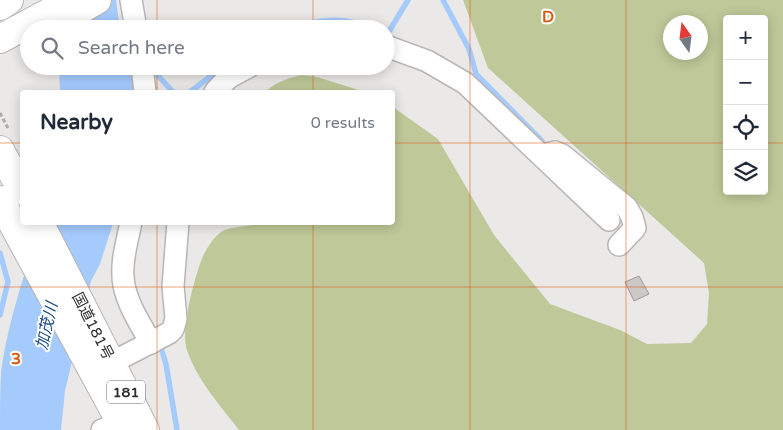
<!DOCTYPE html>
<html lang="en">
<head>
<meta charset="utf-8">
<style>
	:root { --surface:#fff; --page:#f2f2f3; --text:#1f2937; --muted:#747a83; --line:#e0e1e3 }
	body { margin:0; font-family:"Varela Round","Noto Sans JP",sans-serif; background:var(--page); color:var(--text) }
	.controls { position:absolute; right:15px; top:15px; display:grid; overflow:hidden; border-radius:5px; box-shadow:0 2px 12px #0003 }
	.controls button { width:45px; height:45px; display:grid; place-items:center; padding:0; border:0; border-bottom:1px solid var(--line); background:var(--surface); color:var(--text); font:25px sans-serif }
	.compass { position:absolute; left:663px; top:15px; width:45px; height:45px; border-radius:50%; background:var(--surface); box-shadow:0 2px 12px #0003; rotate:346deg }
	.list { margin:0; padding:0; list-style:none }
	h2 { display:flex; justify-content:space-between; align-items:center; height:65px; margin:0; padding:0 20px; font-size:21px }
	h2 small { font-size:16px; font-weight:400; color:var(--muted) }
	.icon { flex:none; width:28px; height:28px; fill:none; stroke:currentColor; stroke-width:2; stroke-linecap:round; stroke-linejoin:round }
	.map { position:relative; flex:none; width:783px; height:430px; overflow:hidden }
	.search { position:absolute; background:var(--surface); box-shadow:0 2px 12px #0003; left:20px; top:20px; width:375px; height:55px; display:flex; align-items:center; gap:12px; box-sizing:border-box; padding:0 18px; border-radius:28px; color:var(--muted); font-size:19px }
	.panel { position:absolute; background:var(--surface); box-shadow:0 2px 12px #0003; left:20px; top:90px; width:375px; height:135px; border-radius:5px }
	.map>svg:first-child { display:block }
</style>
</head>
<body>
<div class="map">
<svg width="783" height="430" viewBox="0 0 783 430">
	<rect width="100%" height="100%" fill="#ebe9e7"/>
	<g fill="#bec898" fill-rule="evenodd">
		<path d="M 463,0 L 783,0 L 783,430 L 239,430 C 220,405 197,380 187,350 C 180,331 195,275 203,256 C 207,248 213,238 221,232 C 229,227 242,227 251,225 L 252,223 L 392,222 L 393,107 L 438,139 L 494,235 L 550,304 L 620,330 L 647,344 L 691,343 L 707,324 L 709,293 L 704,263 L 488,68 ZM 727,19 L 764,19 L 764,191 L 727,191 ZM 670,22 L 700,22 L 700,52 L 670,52 Z"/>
		<path d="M 302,75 L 317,77 L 365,92 L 265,92 C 276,82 288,78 302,75 Z"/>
	</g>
	<g fill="#a5cbfd">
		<path d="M 48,0 L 116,0 L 120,29 L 55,29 Z"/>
		<path d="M 59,66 L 125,66 L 126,70 L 141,71 L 141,92 L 60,92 Z"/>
		<path d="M 41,223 L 113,223 L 100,264 L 91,281 L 65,391 L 61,430 L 0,430 C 0,411 0,391 1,372 C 8,321 25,272 41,223 Z"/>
	</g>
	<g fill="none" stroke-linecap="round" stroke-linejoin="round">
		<g stroke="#a5cbfd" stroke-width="5.5">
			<path d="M 443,0 L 469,49 L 476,74 L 542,141"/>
			<path d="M 287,29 C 321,18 343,17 376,29"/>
			<path d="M 386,32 L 388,33 L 408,0"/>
			<path d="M 148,70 L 152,69 L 173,92"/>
			<path d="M 190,92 L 224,66"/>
			<path d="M 0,253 L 8,282 L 0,315"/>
			<path d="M 162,351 L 166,364 L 177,430"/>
		</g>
	</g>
	<path fill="#cbc8c6" stroke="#9e9b99" d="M 639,276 L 649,294 L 634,301 L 625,282 Z"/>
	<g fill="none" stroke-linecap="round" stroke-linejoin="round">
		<defs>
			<g id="street">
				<path d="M 131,0 L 136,29"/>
				<path d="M 386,46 L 427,61 L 465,83 L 609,220"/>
				<path d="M 142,66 L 145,92"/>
				<path d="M 215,92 L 228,78 L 250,66"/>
				<path d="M 542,155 L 555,152 L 562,155 L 627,208 L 632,217 L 635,228 L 619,245"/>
				<path d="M 131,222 C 127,243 120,264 124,285 C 128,306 141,325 151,343"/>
				<path d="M 111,363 L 169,333 L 173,329 L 176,319 L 173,286 L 178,222"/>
				<path d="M 102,430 L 136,418"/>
			</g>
			<path id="secondary" d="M 0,6 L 9,0"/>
			<g id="highway">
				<path d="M 59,22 L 97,0"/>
				<path d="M 0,39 L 72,0"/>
				<path d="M 0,150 L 22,191"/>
				<path d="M 0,200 L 125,430"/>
				<path d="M 39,222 L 145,430"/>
			</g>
		</defs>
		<use href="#street" stroke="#b9b6b4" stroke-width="24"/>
		<use href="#secondary" stroke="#b9b6b4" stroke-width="30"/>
		<use href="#highway" stroke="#b9b6b4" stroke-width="30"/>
		<path stroke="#adacaa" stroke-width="3" stroke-dasharray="4 2.5" stroke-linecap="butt" d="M 0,113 L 9,130"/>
		<use href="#street" stroke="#fff" stroke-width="21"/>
		<use href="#secondary" stroke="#fff" stroke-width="28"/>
		<use href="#highway" stroke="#fff" stroke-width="28"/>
	</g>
	<path fill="none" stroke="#df570e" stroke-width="1" stroke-opacity="0.55" d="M 157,0 L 157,29M 313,0 L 313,29M 470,0 L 470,430M 626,0 L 626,430M 157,66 L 157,92M 313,66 L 313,92M 0,143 L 22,143M 392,143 L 727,143M 764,143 L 783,143M 157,222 L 157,430M 313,222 L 313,430M 0,287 L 783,287"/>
	<g text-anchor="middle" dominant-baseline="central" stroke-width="4" stroke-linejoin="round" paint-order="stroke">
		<rect fill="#fff" stroke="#6e6d6d" stroke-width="1" x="107" y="380.5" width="38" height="23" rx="4"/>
		<g font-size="14" font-weight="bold" fill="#302f2e">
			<text x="126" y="392">181</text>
		</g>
		<g font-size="15" fill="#302f2e" stroke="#fff">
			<text transform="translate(93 326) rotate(63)">国道181号</text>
		</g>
		<g font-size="16" font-style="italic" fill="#1a4a86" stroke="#fff">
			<text transform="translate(47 326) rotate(-77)">加茂川</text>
		</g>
	</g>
	<g font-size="16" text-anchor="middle" font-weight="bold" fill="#df570e" stroke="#fff" stroke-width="4" stroke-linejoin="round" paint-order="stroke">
		<text x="548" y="22">D</text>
		<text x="16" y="364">3</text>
	</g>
</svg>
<div class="controls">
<button>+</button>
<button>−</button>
<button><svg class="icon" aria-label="locate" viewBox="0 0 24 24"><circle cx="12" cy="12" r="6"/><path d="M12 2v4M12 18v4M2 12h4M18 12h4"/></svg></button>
<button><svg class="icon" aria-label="layers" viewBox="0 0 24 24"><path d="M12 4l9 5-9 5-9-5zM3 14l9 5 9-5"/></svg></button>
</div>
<svg class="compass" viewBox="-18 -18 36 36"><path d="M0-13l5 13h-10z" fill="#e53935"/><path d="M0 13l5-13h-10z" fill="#747a83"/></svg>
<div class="search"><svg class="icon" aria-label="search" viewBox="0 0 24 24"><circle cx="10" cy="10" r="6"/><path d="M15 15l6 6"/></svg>Search here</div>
<section class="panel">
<h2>Nearby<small>0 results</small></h2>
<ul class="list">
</ul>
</section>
</div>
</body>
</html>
